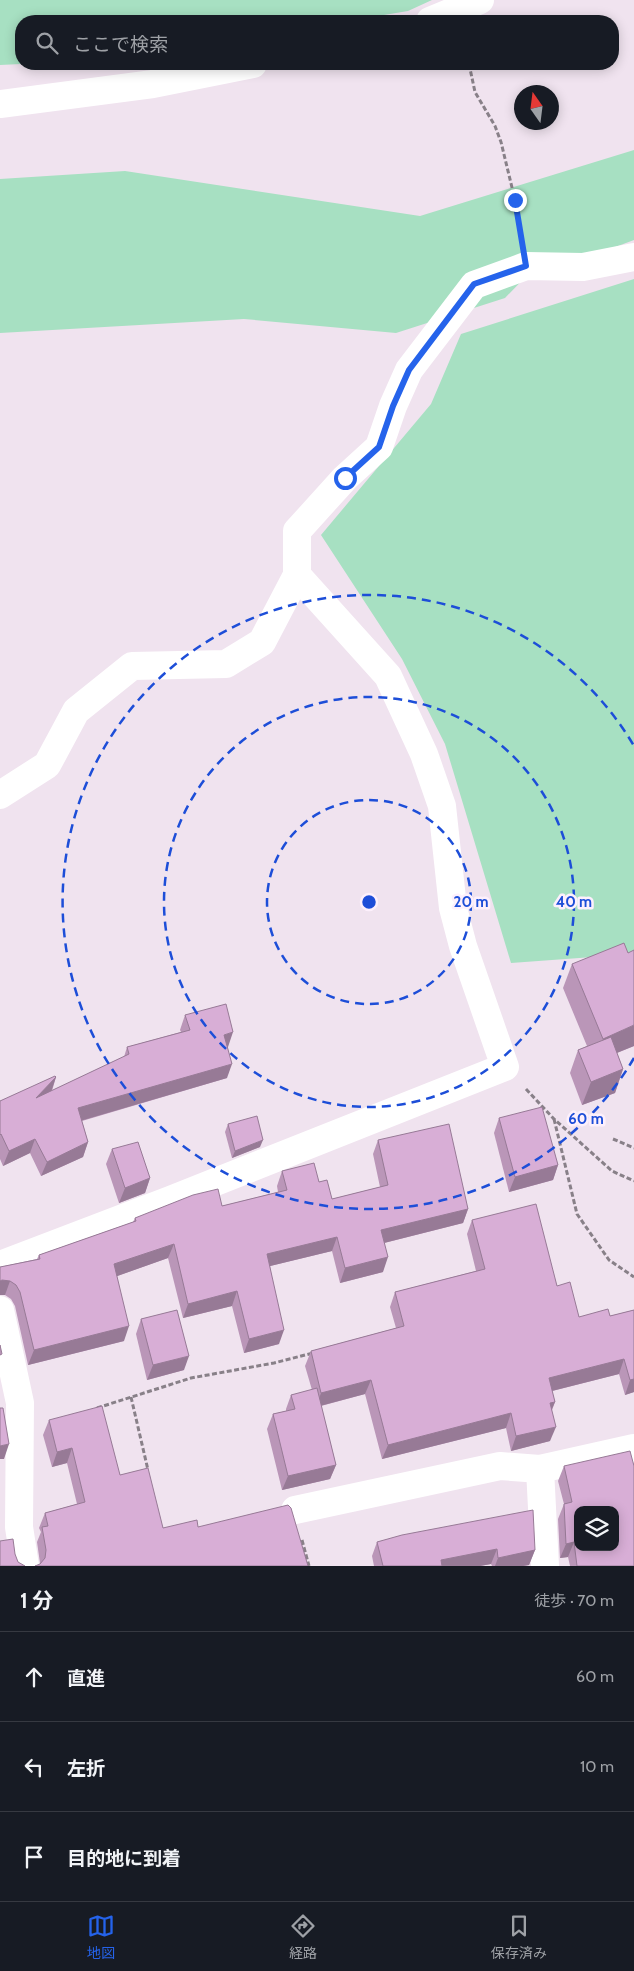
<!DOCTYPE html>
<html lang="ja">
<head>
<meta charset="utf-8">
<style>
	:root { --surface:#171b24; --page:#20242c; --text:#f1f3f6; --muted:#9ea1a6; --line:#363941; --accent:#2563eb }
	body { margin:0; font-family:Cabin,"Noto Sans JP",sans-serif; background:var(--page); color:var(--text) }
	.controls { position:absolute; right:15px; bottom:15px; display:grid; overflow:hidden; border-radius:10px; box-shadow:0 2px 12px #0003 }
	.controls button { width:45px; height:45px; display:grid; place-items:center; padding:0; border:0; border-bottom:1px solid var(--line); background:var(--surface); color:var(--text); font:25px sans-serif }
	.compass { position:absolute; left:514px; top:85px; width:45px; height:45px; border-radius:50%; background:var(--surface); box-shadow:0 2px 12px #0003; rotate:346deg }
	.stop { position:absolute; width:15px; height:15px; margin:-11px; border:4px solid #2563eb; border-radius:50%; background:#fff }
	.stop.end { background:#2563eb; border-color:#fff; box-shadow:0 1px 5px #0008 }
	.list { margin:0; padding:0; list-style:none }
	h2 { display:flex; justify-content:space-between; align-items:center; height:65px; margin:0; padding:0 20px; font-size:21px }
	h2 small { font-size:16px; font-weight:400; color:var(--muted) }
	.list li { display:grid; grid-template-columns:32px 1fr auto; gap:15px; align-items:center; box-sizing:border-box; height:90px; padding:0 20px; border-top:1px solid var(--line) }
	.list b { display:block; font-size:19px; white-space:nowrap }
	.list em { font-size:16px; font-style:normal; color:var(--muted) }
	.icon { flex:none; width:28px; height:28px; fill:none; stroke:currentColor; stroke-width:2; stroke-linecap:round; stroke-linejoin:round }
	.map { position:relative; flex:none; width:634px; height:1566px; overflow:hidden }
	.search { position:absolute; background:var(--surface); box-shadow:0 2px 12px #0003; left:15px; right:15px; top:15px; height:55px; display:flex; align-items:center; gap:12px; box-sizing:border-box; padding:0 18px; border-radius:20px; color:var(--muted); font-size:19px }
	.sheet { height:335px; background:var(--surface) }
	nav { display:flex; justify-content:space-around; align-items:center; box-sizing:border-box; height:70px; border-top:1px solid var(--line); background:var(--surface); font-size:14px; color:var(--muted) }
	nav a { display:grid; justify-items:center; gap:2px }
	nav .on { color:var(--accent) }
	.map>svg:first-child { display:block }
</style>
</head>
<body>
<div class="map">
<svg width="634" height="1566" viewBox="0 0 634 1566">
	<rect width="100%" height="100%" fill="#f0e3ef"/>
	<g fill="#a7e0c2">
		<path d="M 0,0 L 432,0 L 408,11 L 348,21 L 21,21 L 21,64 L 0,65 Z"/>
		<path d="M 634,150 L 634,240 L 567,265 L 537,265 L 505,298 L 396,333 L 244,319 L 0,333 L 0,179 L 125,171 L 420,216 Z"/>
		<path d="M 634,279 L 634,954 L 511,963 L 445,744 L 402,659 L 321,535 L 431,404 L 461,334 Z"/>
	</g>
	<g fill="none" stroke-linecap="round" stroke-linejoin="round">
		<g stroke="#888088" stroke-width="3" stroke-dasharray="5 2.5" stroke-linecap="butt">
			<path d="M 469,64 L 475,92 L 495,126 L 501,142 L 515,200 L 521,236"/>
			<path d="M 526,1089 L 554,1119 L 612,1171 L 634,1181"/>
			<path d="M 554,1119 L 577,1214 L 609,1260 L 634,1277"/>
			<path d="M 613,1139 L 634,1148"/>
			<path d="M 131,1397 L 148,1470"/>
			<path d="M 97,1408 L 191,1378 L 274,1363 L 313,1353"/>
			<path d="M 302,1540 L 309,1566"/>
		</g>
		<g stroke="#fff" stroke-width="28">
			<path d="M 430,21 L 480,0"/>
			<path d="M 0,104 L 153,84 L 253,64"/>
			<path d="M 0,795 L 47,765 L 76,711 L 132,666 L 226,664 L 262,642 L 297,575 L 297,531 L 345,478 L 379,447 L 393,406 L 409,370 L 474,285 L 526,266 L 583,267 L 634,257"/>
			<path d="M 0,1265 L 170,1200 L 505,1067 L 463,946 L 453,908 L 442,806 L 424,754 L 388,676 L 297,575"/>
			<path d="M 0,1310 L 20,1403 L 19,1527 L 25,1566"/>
			<path d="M 295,1510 L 500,1466 L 540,1469"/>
			<path d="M 545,1566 L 540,1469 L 634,1448"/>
		</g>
	</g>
	<g fill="#ba96b8">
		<path d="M 572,964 L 634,1046 L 617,1053 L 623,1069 L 615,1093 L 582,1105 L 570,1073 L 578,1050 L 587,1046 L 563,988 Z"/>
		<path d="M 185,1015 L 228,1047 L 227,1047 L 227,1078 L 82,1121 L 88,1142 L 83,1157 L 41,1176 L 30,1153 L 3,1166 L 0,1159 L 0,1101 L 56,1077 L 52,1091 L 124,1057 L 127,1047 L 181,1032 L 180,1030 Z"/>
		<path d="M 499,1118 L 558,1165 L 553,1180 L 509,1192 L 494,1133 Z"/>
		<path d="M 228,1124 L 260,1147 L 232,1158 L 225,1132 Z"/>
		<path d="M 378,1140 L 468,1209 L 463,1223 L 384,1243 L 383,1272 L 340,1283 L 332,1251 L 270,1266 L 279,1344 L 244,1353 L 232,1306 L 183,1318 L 168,1258 L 117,1276 L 124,1341 L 28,1365 L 15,1306 L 11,1299 L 5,1295 L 0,1267 L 37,1259 L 39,1255 L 133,1222 L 135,1218 L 222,1206 L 278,1192 L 277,1186 L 282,1171 L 319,1182 L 332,1199 L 380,1187 L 373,1154 Z"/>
		<path d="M 112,1149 L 150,1178 L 145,1193 L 119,1203 L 106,1164 Z"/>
		<path d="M 472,1220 L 557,1286 L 579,1317 L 610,1316 L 634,1310 L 634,1392 L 625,1395 L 619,1374 L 552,1391 L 555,1402 L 552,1410 L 550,1441 L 511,1451 L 506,1428 L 382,1459 L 365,1394 L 321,1406 L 336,1465 L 330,1479 L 282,1490 L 267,1429 L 273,1414 L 286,1411 L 286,1409 L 291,1395 L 312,1390 L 305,1366 L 311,1351 L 396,1328 L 390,1307 L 395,1292 L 476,1271 L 467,1234 Z"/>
		<path d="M 141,1319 L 184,1370 L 147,1380 L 136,1334 Z"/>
		<path d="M 49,1420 L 120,1475 L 163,1528 L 198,1527 L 40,1564 L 40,1563 L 37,1542 L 41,1532 L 39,1528 L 45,1513 L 77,1504 L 67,1463 L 52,1467 L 43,1435 Z"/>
		<path d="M 564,1466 L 634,1566 L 570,1566 L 568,1557 L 560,1558 L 558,1519 L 564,1504 L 558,1481 Z"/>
		<path d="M 377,1542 L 535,1550 L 529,1565 L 523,1566 L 492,1566 L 491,1564 L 480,1566 L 374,1566 L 372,1556 Z"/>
	</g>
	<g fill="#977a96">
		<path d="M 634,1025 L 634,1046 L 594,1062 L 603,1039 Z"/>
		<path d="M 233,1032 L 228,1047 L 219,1049 L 224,1035 Z"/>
		<path d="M 232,1064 L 227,1078 L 73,1123 L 78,1108 Z"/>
		<path d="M 623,1069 L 615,1093 L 582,1105 L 591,1082 Z"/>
		<path d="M 56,1077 L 51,1092 L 36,1098 Z"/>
		<path d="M 35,1139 L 30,1153 L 3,1166 L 9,1151 Z"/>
		<path d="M 263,1140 L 260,1147 L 232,1158 L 235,1151 Z"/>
		<path d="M 88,1142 L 83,1157 L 41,1176 L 47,1162 Z"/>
		<path d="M 558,1165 L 553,1180 L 509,1192 L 515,1177 Z"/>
		<path d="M 150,1178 L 145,1193 L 119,1203 L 125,1188 Z"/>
		<path d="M 468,1209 L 463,1223 L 376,1245 L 381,1230 Z"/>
		<path d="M 337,1237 L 332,1251 L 262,1268 L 267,1254 Z"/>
		<path d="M 174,1244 L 168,1258 L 109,1279 L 114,1264 Z"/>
		<path d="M 388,1257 L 383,1272 L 340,1283 L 345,1268 Z"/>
		<path d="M 2,1280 L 10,1281 L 5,1295 L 0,1295 L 0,1281 Z"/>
		<path d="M 237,1291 L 232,1306 L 183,1318 L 188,1304 Z"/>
		<path d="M 129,1326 L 124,1341 L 28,1365 L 34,1350 Z"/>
		<path d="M 284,1330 L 279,1344 L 244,1353 L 249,1339 Z"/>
		<path d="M 189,1356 L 184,1370 L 147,1380 L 153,1365 Z"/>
		<path d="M 624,1359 L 619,1374 L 544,1393 L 549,1378 Z"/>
		<path d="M 634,1379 L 634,1392 L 625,1395 L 630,1380 Z"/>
		<path d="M 371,1380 L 365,1394 L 316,1407 L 321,1393 Z"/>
		<path d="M 555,1402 L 549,1416 L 550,1403 Z"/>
		<path d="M 511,1413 L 506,1428 L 382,1459 L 388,1445 Z"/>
		<path d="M 556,1427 L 550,1441 L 511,1451 L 516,1436 Z"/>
		<path d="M 9,1444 L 4,1459 L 0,1459 L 0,1446 Z"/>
		<path d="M 72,1448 L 67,1463 L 52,1467 L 57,1452 Z"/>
		<path d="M 336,1465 L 330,1479 L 282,1490 L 288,1476 Z"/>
		<path d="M 574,1542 L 568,1557 L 560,1558 L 566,1544 Z"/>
		<path d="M 497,1549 L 491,1564 L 480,1566 L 439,1566 L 441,1560 Z"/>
		<path d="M 535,1550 L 529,1565 L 523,1566 L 495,1566 L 498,1558 Z"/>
	</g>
	<g fill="#d8aed6" stroke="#977a96" fill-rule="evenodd">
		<path d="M 624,943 L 628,953 L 634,950 L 634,1025 L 603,1039 L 572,964 Z"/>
		<path d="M 226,1004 L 233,1032 L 224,1035 L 232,1064 L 78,1108 L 88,1142 L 47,1162 L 35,1139 L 9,1151 L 1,1134 L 0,1135 L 0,1101 L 55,1076 L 56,1077 L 36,1098 L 129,1054 L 127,1047 L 190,1030 L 185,1015 Z"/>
		<path d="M 611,1037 L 623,1069 L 591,1082 L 578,1050 Z"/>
		<path d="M 542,1107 L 558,1165 L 515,1177 L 499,1118 Z"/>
		<path d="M 257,1116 L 263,1140 L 235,1151 L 228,1124 Z"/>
		<path d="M 449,1124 L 468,1209 L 381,1230 L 388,1257 L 345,1268 L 337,1237 L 267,1254 L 284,1330 L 249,1339 L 237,1291 L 188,1304 L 174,1244 L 114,1264 L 129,1326 L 34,1350 L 20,1292 L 16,1285 L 10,1281 L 2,1280 L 0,1281 L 0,1267 L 40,1259 L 39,1255 L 136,1221 L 135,1218 L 193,1195 L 218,1189 L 222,1206 L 287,1190 L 282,1171 L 314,1163 L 319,1182 L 327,1180 L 332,1199 L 388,1185 L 378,1140 Z"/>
		<path d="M 138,1142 L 150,1178 L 125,1188 L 112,1149 Z"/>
		<path d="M 536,1204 L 557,1286 L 570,1282 L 579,1317 L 608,1309 L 610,1316 L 634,1310 L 634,1379 L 630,1380 L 624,1359 L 549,1378 L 555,1402 L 550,1403 L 556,1427 L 516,1436 L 511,1413 L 388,1445 L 371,1380 L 321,1393 L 311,1351 L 404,1326 L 395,1292 L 485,1269 L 472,1220 Z"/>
		<path d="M 177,1310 L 189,1356 L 153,1365 L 141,1319 Z"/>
		<path d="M 0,1345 L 2,1354 L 0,1355 Z"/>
		<path d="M 317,1388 L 336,1465 L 288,1476 L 273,1414 L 295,1409 L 291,1395 Z"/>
		<path d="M 102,1406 L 120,1475 L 148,1468 L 163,1528 L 197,1520 L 198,1527 L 288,1505 L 291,1508 L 308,1566 L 35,1566 L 40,1564 L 45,1558 L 46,1550 L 42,1527 L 48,1526 L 45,1513 L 85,1502 L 72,1448 L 57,1452 L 49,1420 Z"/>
		<path d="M 0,1408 L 3,1408 L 9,1444 L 0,1446 Z"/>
		<path d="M 630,1451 L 634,1466 L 634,1566 L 577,1566 L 574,1542 L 566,1544 L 564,1504 L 572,1502 L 564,1466 ZM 578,1510 L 615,1510 L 615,1547 L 578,1547 Z"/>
		<path d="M 533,1510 L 535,1550 L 498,1558 L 497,1549 L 441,1560 L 442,1566 L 383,1566 L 377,1542 L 402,1535 Z"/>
		<path d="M 13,1539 L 15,1554 L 18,1562 L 25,1566 L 0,1566 L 0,1541 Z"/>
	</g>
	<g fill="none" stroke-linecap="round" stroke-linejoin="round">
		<path stroke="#2563eb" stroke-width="6" d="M 345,478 L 379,447 L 393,406 L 409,370 L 474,284 L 526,266 L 515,200"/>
	</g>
	<g fill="none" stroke="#1d4ed8" stroke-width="2.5" stroke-dasharray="9 6">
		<circle cx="369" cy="902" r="102"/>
		<circle cx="369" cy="902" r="205"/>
		<path d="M634 1058A307 307 0 1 1 634 746"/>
	</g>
	<circle cx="369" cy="902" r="8" fill="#1d4ed8" stroke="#fdf0fc" stroke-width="2.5"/>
	<g font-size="15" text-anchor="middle" font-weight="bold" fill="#1d4ed8" stroke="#fdf0fc" stroke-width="5" stroke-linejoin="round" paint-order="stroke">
		<text x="471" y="907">20 m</text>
		<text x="574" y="907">40 m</text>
		<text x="586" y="1124">60 m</text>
	</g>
</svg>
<div class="controls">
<button><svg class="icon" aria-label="layers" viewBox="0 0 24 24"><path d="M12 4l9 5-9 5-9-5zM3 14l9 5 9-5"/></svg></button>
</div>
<svg class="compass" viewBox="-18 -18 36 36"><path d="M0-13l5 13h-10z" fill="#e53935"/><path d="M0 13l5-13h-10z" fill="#9ea1a6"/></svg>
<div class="stop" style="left:345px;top:478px"></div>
<div class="stop end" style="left:515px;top:200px"></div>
<div class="search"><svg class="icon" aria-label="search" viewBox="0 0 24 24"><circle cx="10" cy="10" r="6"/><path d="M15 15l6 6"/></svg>ここで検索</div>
</div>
<section class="sheet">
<h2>1 分<small>徒歩 · 70 m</small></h2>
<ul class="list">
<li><svg class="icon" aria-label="ahead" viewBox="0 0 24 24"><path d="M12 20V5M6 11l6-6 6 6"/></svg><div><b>直進</b></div><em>60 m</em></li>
<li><svg class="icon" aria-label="left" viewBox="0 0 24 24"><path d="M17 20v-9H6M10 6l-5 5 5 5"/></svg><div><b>左折</b></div><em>10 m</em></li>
<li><svg class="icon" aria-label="arrive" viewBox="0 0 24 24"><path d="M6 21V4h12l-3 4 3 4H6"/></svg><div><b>目的地に到着</b></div></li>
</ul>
</section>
<nav>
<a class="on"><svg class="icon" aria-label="map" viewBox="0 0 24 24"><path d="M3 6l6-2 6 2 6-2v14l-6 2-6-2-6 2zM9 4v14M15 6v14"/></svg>地図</a>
<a><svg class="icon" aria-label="directions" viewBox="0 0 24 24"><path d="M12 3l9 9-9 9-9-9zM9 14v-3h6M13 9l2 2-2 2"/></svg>経路</a>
<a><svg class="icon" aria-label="saved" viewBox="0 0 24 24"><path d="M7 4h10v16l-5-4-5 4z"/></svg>保存済み</a>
</nav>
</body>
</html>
